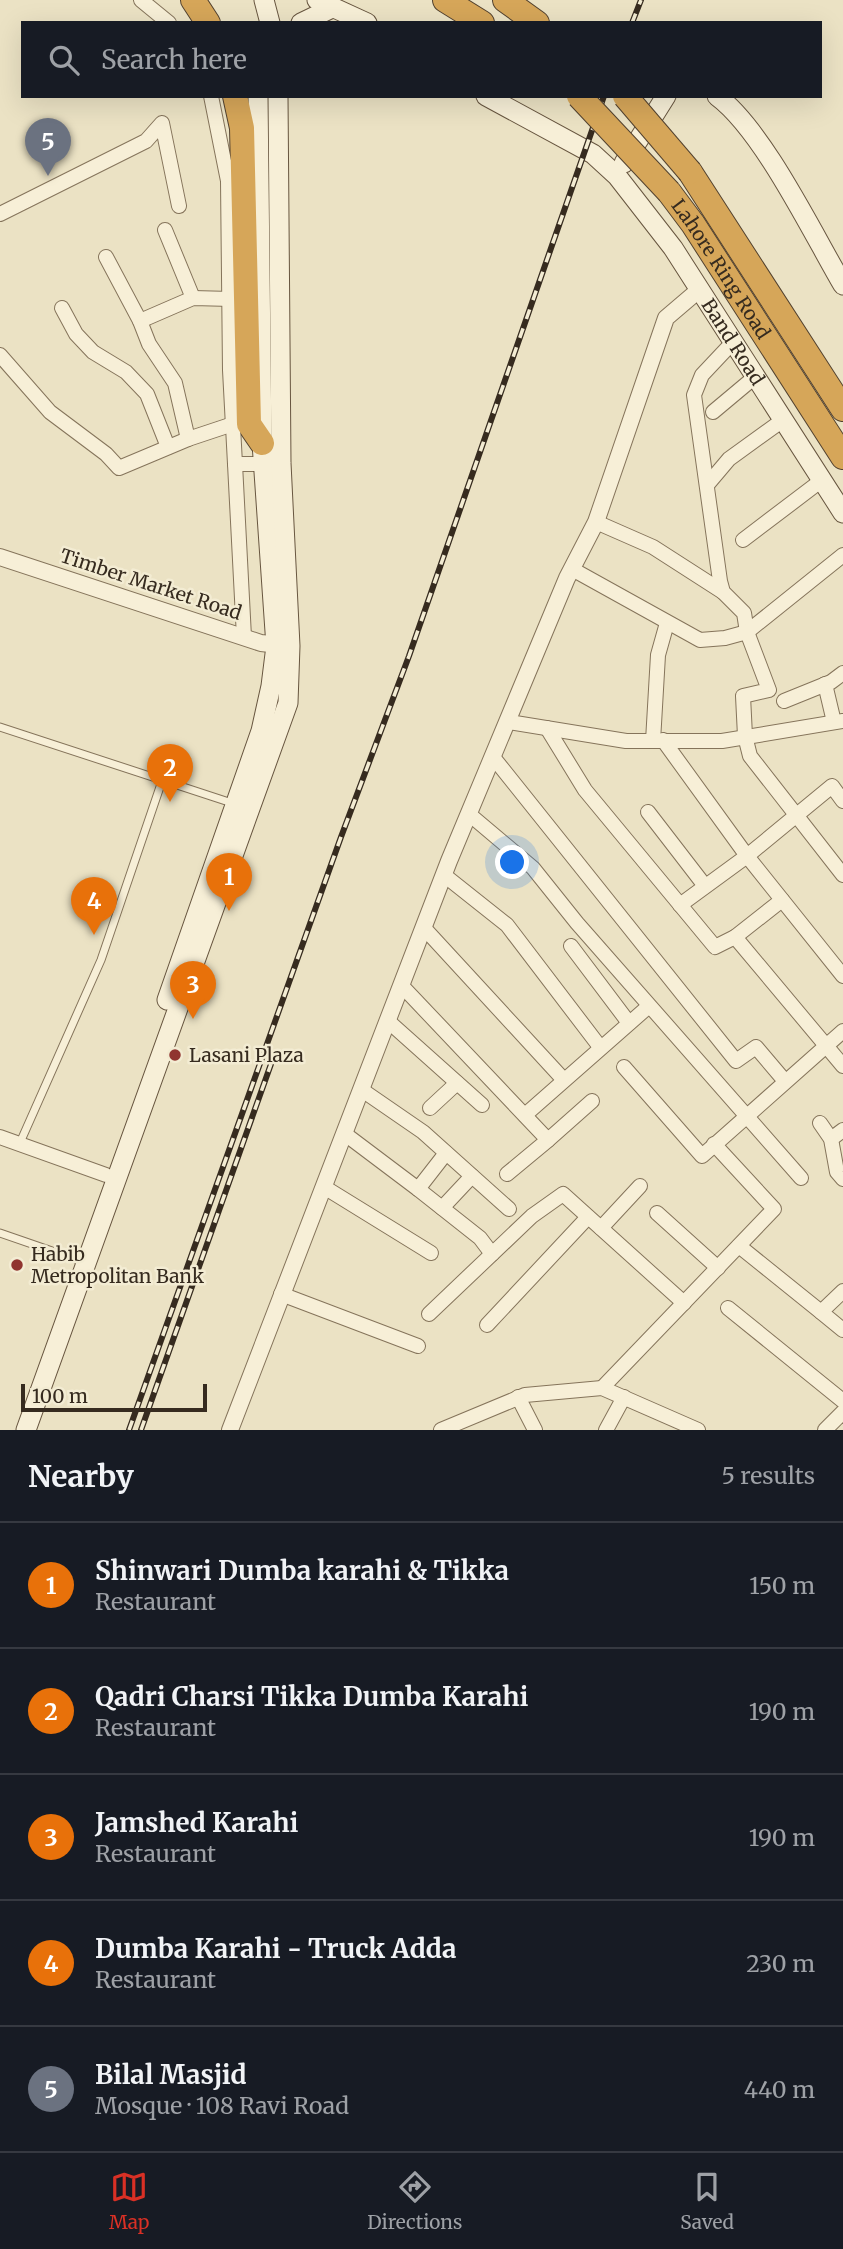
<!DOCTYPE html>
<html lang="en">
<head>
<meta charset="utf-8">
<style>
	:root { --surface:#171b24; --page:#20242c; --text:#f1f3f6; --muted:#9ea1a6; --line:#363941; --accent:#d93025 }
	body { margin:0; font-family:Merriweather,serif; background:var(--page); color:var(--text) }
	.scale { position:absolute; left:21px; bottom:18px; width:186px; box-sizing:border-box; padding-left:7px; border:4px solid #362b1f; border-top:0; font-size:19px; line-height:24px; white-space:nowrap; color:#362b1f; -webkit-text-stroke:5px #f3ecd3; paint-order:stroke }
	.you { position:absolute; left:513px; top:863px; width:24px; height:24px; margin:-18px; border:5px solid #fff; border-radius:50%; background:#1a73e8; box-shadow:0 0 0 10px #1a73e833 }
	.badge { display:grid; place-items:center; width:46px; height:46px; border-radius:50%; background:var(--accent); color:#fff; font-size:23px; font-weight:700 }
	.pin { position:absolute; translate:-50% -58px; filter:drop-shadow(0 2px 4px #0008) }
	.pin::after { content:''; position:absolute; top:37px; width:24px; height:21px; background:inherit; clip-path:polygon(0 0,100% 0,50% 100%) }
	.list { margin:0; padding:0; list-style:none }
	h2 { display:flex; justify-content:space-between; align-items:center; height:91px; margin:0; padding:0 28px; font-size:30px }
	h2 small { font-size:23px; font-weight:400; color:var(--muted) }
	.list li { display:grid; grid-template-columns:46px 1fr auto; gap:21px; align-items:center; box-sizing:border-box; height:126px; padding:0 28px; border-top:2px solid var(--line) }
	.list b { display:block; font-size:26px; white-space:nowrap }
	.list p { margin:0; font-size:23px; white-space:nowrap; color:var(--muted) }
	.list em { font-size:23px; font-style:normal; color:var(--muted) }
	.icon { flex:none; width:38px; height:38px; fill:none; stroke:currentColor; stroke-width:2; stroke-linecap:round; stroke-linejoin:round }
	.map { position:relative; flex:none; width:843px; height:1430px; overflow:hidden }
	.search { position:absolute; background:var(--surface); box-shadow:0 7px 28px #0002; left:21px; right:21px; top:21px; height:77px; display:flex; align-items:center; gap:18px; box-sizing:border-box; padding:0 24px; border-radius:0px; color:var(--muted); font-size:26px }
	.sheet { height:721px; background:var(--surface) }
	nav { display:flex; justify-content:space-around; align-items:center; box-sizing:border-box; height:98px; border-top:2px solid var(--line); background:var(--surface); font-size:19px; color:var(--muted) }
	nav a { display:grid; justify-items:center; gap:4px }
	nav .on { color:var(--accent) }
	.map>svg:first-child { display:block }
</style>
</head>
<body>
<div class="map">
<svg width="843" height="1430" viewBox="0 0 843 1430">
	<rect width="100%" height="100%" fill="#ebe2c4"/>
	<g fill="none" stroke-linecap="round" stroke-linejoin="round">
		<defs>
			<g id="service">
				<path d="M 0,727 L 235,804"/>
				<path d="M 19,1145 L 101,960 L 162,781"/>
				<path d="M 0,1233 L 84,1262"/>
			</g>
			<g id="minor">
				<path d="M 141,0 L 169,23"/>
				<path d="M 211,96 L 228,181 L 230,370 L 235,464 L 273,464"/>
				<path d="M 0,214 L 146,141 L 162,123 L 179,206"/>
				<path d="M 165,230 L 193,298"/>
				<path d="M 106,257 L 140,321 L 149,344 L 175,383 L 188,439"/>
				<path d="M 62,308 L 76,334 L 93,352 L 126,372 L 147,394 L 168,447"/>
				<path d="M 140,321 L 193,298 L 231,299"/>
				<path d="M 734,341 L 702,375 L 694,395 L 720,581 L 723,592 L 744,613 L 747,632 L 769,690 L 743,696 L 745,736 L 750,756 L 843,875"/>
				<path d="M 0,355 L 50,412 L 106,454 L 119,468 L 188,439 L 233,424"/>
				<path d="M 713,412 L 756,376"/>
				<path d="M 235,464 L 244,637"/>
				<path d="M 707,485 L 729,459 L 783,420"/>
				<path d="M 596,522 L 653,547 L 723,592"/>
				<path d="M 743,540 L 822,480"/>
				<path d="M 572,569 L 700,640 L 725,638 L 747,632 L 843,555"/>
				<path d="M 825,684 L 834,722"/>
				<path d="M 784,701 L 831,682 L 843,673"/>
				<path d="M 509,722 L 626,741 L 722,741 L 843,721"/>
				<path d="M 547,728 L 585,790 L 715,947 L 735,937 L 843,1066"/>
				<path d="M 663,740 L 747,856 L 843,976"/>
				<path d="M 653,741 L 658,655 L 667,623"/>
				<path d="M 493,757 L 736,1061 L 756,1047 L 784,1080"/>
				<path d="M 648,812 L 705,886"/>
				<path d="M 469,814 L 533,868 L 577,923 L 801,1178"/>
				<path d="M 444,875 L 507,925 L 600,1047"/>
				<path d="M 680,905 L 747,856 L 832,786 L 843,801"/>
				<path d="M 424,928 L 563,1079"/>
				<path d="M 735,937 L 782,900"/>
				<path d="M 571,946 L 629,1023"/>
				<path d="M 402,986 L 548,1140 L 592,1101"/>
				<path d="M 388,1021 L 482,1105"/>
				<path d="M 624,1067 L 702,1156 L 843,1031"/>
				<path d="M 362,1090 L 423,1132 L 509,1209"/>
				<path d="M 430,1108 L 457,1083"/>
				<path d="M 525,1115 L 649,1006"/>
				<path d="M 820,1123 L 831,1139 L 837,1172 L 843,1179"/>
				<path d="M 345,1134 L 418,1189 L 446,1153"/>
				<path d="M 0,1137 L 106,1175"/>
				<path d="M 831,1139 L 843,1130"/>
				<path d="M 507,1174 L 548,1140"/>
				<path d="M 324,1187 L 431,1253"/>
				<path d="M 418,1189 L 480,1238 L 492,1254"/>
				<path d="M 442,1208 L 472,1176"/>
				<path d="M 657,1213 L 718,1268"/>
				<path d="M 601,1228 L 640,1186"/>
				<path d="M 739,1246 L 821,1312"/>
				<path d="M 843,1291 L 821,1312 L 843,1330"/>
				<path d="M 281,1294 L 418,1346"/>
				<path d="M 728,1308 L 843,1401"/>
				<path d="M 429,1314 L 532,1216 L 563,1194 L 684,1303"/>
				<path d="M 487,1325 L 588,1217"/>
				<path d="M 602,1388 L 774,1209 L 714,1144"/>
				<path d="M 518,1397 L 535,1430"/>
				<path d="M 441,1430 L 525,1395 L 602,1388 L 698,1430"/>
				<path d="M 606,1430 L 624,1397"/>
				<path d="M 825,1430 L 843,1412"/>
			</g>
			<g id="tertiary">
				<path d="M 0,557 L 261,643 L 288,646"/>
				<path d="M 230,1430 L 449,861 L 567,578 L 596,522 L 666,318 L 700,289"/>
			</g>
			<g id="secondary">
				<path d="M 264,0 L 270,23"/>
				<path d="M 317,0 L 367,23"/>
				<path d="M 301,23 L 332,8"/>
				<path id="s1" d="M 486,96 L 593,154 L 617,176 L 673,248 L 843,513"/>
				<path d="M 717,96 C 763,130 813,234 843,285"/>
				<path d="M 624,163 L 666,96"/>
				<path d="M 167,1000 L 261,731 L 271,686 L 276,646 L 262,443 L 258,96"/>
				<path d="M 26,1430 L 288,703 L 290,646 L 281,463 L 278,96"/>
			</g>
			<g id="motorway">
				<path d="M 193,0 L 208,23"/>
				<path d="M 445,0 L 482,23"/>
				<path d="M 505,0 L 537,23"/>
				<path d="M 235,96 L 242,128 L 249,424 L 262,443"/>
				<path d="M 690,172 L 843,409"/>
				<path id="s2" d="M 669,192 L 693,224 L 843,457"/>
			</g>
		</defs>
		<use href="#service" stroke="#85745b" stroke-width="9"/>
		<use href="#minor" stroke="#85745b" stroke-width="16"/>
		<use href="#tertiary" stroke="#85745b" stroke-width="18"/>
		<use href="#secondary" stroke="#67553f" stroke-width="21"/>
		<use href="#motorway" stroke="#53422f" stroke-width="26"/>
		<use href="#service" stroke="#f7efd7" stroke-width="7"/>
		<use href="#minor" stroke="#f7efd7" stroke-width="14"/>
		<use href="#tertiary" stroke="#f7efd7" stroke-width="16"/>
		<use href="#secondary" stroke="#f7efd7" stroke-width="19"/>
		<use href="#motorway" stroke="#d6a659" stroke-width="24"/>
		<defs>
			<g id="rail">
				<path d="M 632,23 L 641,0"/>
				<path d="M 129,1430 L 341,837 L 409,656 L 604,96"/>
				<path d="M 141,1430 L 271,1064"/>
			</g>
		</defs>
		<use href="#rail" stroke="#362b1f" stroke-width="6"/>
		<use href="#rail" stroke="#f3ecd3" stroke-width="3.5" stroke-dasharray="10" stroke-linecap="butt"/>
		<defs>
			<g id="motorway-bridge">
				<path d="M 579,96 L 669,192"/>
				<path d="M 625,96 L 690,172"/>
			</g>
		</defs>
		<use href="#motorway-bridge" stroke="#53422f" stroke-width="26" stroke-linecap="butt"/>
		<use href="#motorway-bridge" stroke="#d6a659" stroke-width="24"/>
	</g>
	<g fill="#90342f" stroke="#f3ecd3" stroke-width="2.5">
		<circle cx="175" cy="1055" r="7"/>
		<circle cx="17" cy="1265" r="7"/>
	</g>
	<g text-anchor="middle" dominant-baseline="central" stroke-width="5" stroke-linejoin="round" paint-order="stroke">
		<g font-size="19" fill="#362b1f" stroke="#f3ecd3">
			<text stroke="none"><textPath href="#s2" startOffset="93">Lahore Ring Road</textPath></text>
			<text stroke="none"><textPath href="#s1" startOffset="357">Band Road</textPath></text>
			<text transform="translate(151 584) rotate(18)">Timber Market Road</text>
		</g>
		<g font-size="19" fill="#362b1f" stroke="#f3ecd3" text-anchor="start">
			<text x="189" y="1055">Lasani Plaza</text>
			<text x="31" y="1254">Habib<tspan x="31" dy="22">Metropolitan Bank</tspan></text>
		</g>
	</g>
</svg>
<div class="scale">100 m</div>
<div class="you"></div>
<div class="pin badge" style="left:229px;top:911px;background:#e8710a">1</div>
<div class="pin badge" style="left:170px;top:802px;background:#e8710a">2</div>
<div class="pin badge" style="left:193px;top:1019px;background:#e8710a">3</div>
<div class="pin badge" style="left:94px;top:935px;background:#e8710a">4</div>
<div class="pin badge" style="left:48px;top:176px;background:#6b7280">5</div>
<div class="search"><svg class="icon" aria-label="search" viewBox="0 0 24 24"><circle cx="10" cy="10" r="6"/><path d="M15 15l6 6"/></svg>Search here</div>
</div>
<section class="sheet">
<h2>Nearby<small>5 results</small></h2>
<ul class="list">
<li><span class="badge" style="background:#e8710a">1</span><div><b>Shinwari Dumba karahi &amp; Tikka</b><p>Restaurant</p></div><em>150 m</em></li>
<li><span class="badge" style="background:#e8710a">2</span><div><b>Qadri Charsi Tikka Dumba Karahi</b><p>Restaurant</p></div><em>190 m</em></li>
<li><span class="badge" style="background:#e8710a">3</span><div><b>Jamshed Karahi</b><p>Restaurant</p></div><em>190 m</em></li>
<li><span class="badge" style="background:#e8710a">4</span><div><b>Dumba Karahi - Truck Adda</b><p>Restaurant</p></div><em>230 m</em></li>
<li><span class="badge" style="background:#6b7280">5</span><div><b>Bilal Masjid</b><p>Mosque · 108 Ravi Road</p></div><em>440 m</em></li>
</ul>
</section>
<nav>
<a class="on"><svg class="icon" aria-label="map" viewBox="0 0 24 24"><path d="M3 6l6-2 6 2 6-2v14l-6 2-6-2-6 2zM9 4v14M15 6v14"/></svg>Map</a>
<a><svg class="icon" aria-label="directions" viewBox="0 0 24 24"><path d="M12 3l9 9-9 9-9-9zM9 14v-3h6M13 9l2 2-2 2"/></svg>Directions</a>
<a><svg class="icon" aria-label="saved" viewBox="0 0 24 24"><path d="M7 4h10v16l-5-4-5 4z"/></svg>Saved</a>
</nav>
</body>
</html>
